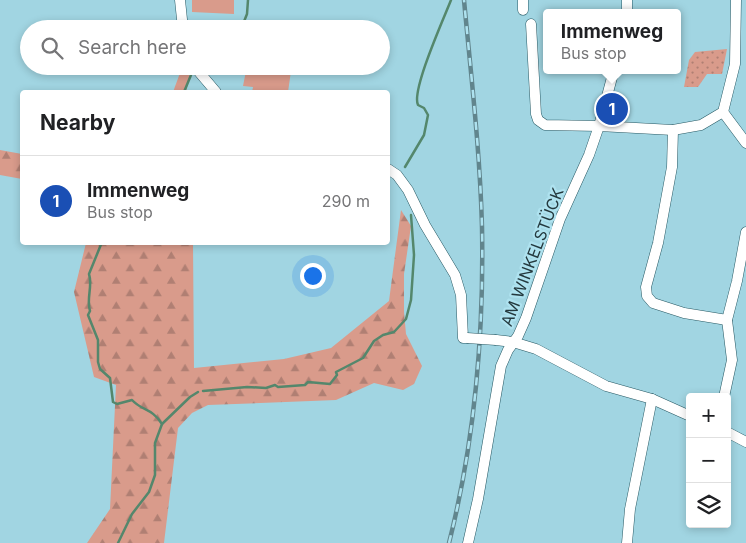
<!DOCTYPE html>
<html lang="en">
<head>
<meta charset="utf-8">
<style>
	:root { --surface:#fff; --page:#f6f6f6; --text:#202124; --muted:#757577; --line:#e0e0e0; --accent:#b72d01 }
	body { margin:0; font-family:Inter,sans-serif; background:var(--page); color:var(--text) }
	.controls { position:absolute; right:15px; bottom:15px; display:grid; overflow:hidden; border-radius:5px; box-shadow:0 2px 8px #0003 }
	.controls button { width:45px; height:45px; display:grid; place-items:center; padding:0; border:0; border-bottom:1px solid var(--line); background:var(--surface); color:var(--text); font:25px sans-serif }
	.you { position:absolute; left:312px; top:275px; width:18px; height:18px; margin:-12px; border:4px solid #fff; border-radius:50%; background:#1a73e8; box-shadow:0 0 0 8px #1a73e833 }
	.badge { display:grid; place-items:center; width:32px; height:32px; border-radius:50%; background:var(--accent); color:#fff; font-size:16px; font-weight:700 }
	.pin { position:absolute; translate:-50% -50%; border:2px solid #fff; box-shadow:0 1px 5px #0006 }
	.popup { position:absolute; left:543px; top:9px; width:138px; height:65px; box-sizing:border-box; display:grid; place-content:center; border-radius:5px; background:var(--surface); filter:drop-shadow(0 1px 4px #0005); font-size:16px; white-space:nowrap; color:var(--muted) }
	.popup b { font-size:19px; color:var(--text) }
	.popup::after { content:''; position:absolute; left:50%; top:100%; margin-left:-10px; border:10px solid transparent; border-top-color:var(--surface) }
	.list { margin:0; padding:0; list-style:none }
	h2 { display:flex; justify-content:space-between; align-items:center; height:65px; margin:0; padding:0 20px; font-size:21px }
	h2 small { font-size:16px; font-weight:400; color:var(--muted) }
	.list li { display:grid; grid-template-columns:32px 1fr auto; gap:15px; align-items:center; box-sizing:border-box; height:90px; padding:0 20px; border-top:1px solid var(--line) }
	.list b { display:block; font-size:19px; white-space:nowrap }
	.list p { margin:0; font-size:16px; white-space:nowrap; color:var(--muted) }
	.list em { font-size:16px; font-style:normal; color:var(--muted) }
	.icon { flex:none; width:28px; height:28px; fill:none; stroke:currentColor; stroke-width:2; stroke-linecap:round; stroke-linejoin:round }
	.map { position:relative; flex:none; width:746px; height:543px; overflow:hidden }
	.search { position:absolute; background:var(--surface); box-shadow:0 2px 8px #0003; left:20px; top:20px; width:370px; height:55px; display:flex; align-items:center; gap:12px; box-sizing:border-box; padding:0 18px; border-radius:28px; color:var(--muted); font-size:19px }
	.panel { position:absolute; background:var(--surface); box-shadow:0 2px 8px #0003; left:20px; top:90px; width:370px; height:155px; border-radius:5px }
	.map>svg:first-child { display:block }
</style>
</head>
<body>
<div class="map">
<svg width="746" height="543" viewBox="0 0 746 543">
	<defs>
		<pattern id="forest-firs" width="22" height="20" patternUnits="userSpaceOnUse" patternTransform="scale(1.25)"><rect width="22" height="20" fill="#d99b8b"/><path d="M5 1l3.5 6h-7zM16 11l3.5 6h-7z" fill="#b07f73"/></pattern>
		<pattern id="park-dots" width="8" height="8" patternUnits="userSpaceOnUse" patternTransform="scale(1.25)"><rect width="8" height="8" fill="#d99b8b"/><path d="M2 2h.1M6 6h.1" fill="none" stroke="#b07f73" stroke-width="1.8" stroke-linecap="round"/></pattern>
	</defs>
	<rect width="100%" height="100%" fill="#a1d5e2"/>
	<g fill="url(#forest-firs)">
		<path d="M 180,73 L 190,74 L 186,92 L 173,92 Z"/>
		<path d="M 0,150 L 22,154 L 22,179 L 0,175 Z"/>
		<path d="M 401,210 L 411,226 L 404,274 L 404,312 L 406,334 L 422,366 L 414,384 L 403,390 L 374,383 L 336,400 L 208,405 L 192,413 L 178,428 L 164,543 L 87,543 L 110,509 L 116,385 L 94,377 L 74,292 L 86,243 L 193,243 L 194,368 L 284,359 L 331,348 L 389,301 Z"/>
	</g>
	<path fill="url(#park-dots)" d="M 727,49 L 722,74 L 707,74 L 698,87 L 684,87 L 689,60 L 695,52 Z"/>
	<g fill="#d99b8b">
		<path d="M 192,0 L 234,0 L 234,14 L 192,12 Z"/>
		<path d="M 248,21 L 292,28 L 292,29 L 247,29 Z"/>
		<path d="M 247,66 L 286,66 L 285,70 L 291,71 L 288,92 L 292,92 L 252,92 L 253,87 L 243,86 Z"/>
	</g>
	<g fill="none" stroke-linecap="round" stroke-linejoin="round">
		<g stroke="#54876c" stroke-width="2.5">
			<path d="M 241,29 L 247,14 L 248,0"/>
			<path d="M 184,92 L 191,75"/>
			<path d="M 405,167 L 424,135 L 428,115 L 424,108 L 418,105 C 411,91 444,18 451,0"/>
			<path d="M 102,242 L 89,274 C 93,286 86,299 90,311 L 88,315 L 98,340 L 98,362 L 100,369 L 110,378 L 113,402 L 117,404 L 132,400 C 142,411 152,408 162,424 L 155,443 L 155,475 L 149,492 L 132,514 L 118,543"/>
			<path d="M 203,391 L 247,387 L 266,388 L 275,385 L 278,387 L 305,385 L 308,382 L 330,384 L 337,375 L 336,372 L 363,358 L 374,341 L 383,335 L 394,332 L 406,319 L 411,300 L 414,255 L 411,215"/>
			<path d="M 162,424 L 190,397 L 198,392"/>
		</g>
		<defs>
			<g id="street">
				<path d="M 180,0 L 183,29"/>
				<path d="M 627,0 L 627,13"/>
				<path d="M 523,10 L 523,0"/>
				<path d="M 531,24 L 536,114 L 538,120 L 545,125 L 599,126 L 673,130 L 701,125 L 723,112 L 735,64 L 736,0"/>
				<path d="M 194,66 L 216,92"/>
				<path d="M 723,112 L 746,143"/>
				<path d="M 673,130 L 672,167 L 658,243 L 646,287 L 647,296 L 653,303 L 684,313 L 727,320"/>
				<path d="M 388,169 L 397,175 L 408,190 L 425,225 L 455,275 L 461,295 L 463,338 L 467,338"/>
				<path d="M 496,340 L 513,342 L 536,349 L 606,386 L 652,399 L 690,416"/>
				<path d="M 724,397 L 732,360 L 727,320 L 737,281 L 746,232"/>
				<path d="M 727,432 L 746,442"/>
				<path d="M 468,543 L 478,499 L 501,366 L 508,350 L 518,336 L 526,318 L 560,219 L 589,155 L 599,126 L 614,70"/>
				<path d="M 627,543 L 630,509 L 652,399"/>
			</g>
		</defs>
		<use href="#street" stroke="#275964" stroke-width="11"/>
		<use href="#street" stroke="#fff" stroke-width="10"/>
		<defs>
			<path id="rail" d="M 449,543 C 475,440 484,333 482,227 C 480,151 471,75 464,0"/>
		</defs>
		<use href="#rail" stroke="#61858d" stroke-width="4.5"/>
		<use href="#rail" stroke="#aee2ef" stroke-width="2.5" stroke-dasharray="8" stroke-linecap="butt"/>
		<defs>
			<path id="street-bridge" d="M 467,338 L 496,340"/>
		</defs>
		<use href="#street-bridge" stroke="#275964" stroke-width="11" stroke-linecap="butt"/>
		<use href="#street-bridge" stroke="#fff" stroke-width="10"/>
	</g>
	<g text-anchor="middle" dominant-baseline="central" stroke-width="4.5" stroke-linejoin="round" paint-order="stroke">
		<g font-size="16" fill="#24393e" stroke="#aee2ef">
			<text transform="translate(532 257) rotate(-69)">AM WINKELSTÜCK</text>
		</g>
	</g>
</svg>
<div class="controls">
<button>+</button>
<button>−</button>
<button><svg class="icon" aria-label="layers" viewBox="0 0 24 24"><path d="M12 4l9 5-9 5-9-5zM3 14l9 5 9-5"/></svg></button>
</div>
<div class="you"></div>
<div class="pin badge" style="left:612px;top:109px;background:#1a4fb4">1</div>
<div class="popup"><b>Immenweg</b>Bus stop</div>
<div class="search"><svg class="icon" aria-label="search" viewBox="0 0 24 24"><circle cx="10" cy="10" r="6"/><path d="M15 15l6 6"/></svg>Search here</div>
<section class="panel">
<h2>Nearby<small></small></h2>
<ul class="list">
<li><span class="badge" style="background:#1a4fb4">1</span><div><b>Immenweg</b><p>Bus stop</p></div><em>290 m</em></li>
</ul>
</section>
</div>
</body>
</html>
